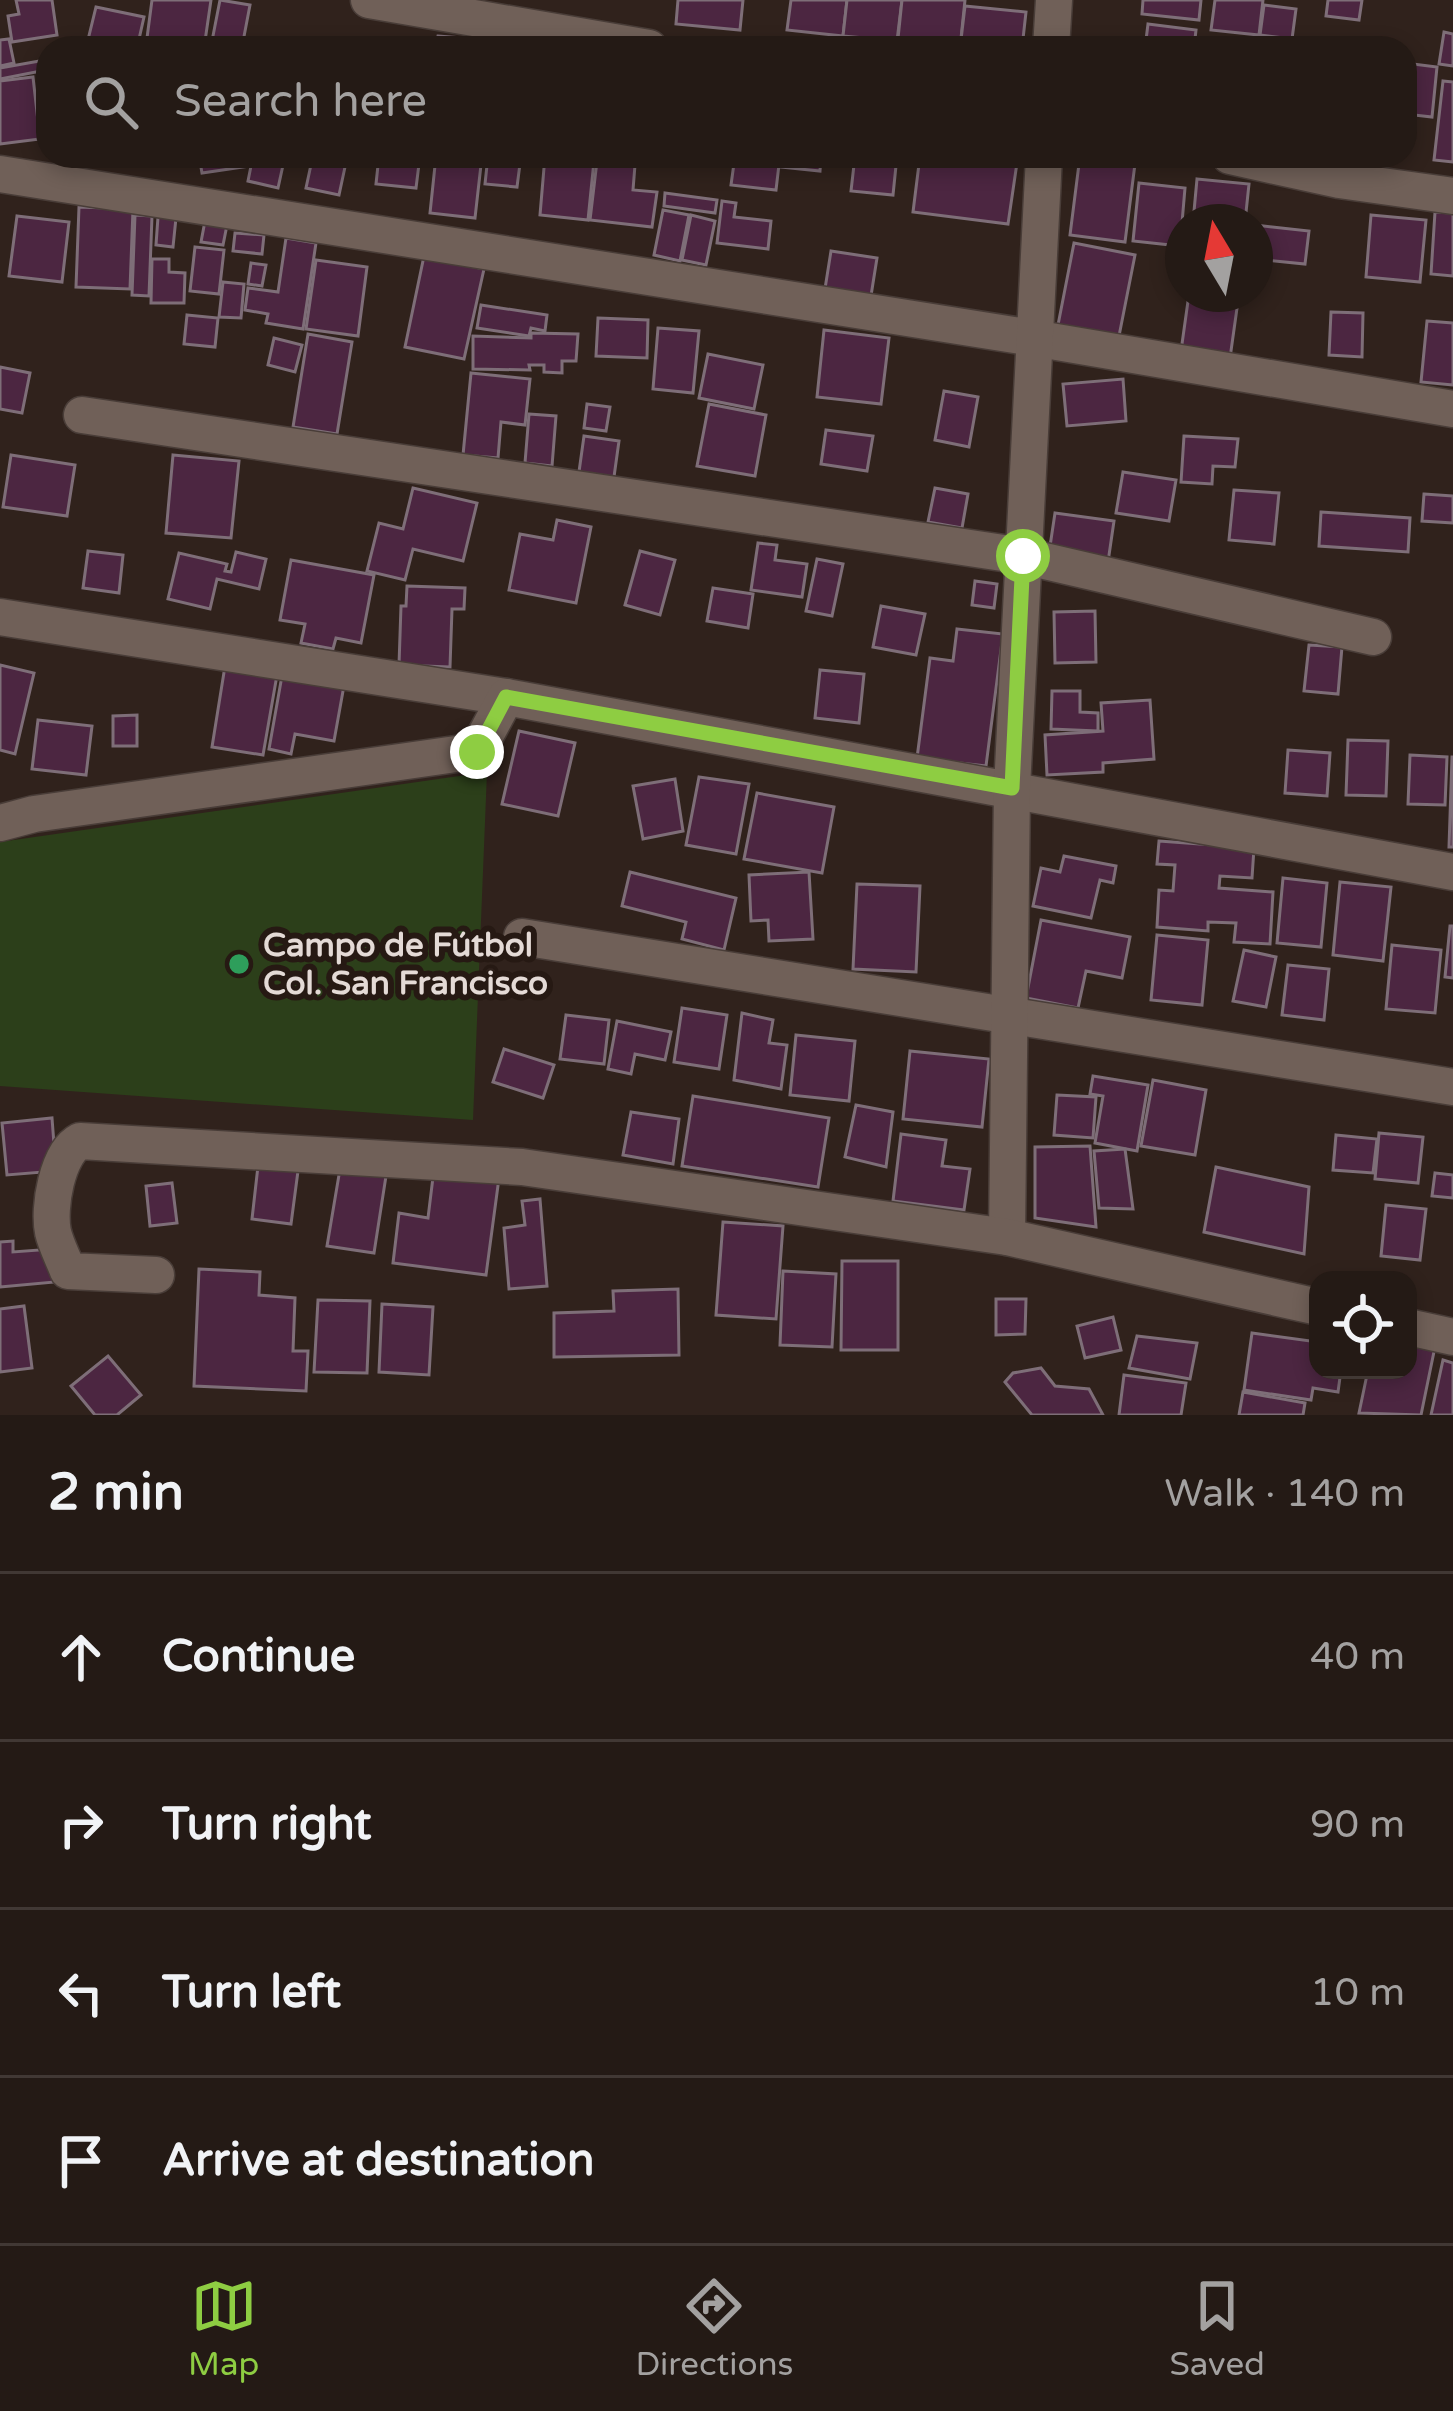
<!DOCTYPE html>
<html lang="en">
<head>
<meta charset="utf-8">
<style>
	:root { --surface:#241a15; --page:#302722; --text:#f1f3f6; --muted:#a3a1a0; --line:#413834; --accent:#8ecd42 }
	body { margin:0; font-family:"Varela Round",sans-serif; background:var(--page); color:var(--text) }
	.controls { position:absolute; right:36px; bottom:36px; display:grid; overflow:hidden; border-radius:24px; box-shadow:0 6px 18px #0003 }
	.controls button { width:108px; height:108px; display:grid; place-items:center; padding:0; border:0; border-bottom:3px solid var(--line); background:var(--surface); color:var(--text); font:60px sans-serif }
	.compass { position:absolute; left:1165px; top:204px; width:108px; height:108px; border-radius:50%; background:var(--surface); box-shadow:0 6px 18px #0003; rotate:350deg }
	.stop { position:absolute; width:36px; height:36px; margin:-27px; border:9px solid #8ecd42; border-radius:50%; background:#fff }
	.stop.end { background:#8ecd42; border-color:#fff; box-shadow:0 3px 12px #0008 }
	.list { margin:0; padding:0; list-style:none }
	h2 { display:flex; justify-content:space-between; align-items:center; height:156px; margin:0; padding:0 48px; font-size:51px }
	h2 small { font-size:39px; font-weight:400; color:var(--muted) }
	.list li { display:grid; grid-template-columns:78px 1fr auto; gap:36px; align-items:center; box-sizing:border-box; height:168px; padding:0 48px; border-top:3px solid var(--line) }
	.list b { display:block; font-size:45px; white-space:nowrap }
	.list em { font-size:39px; font-style:normal; color:var(--muted) }
	.icon { flex:none; width:66px; height:66px; fill:none; stroke:currentColor; stroke-width:2; stroke-linecap:round; stroke-linejoin:round }
	.map { position:relative; flex:none; width:1453px; height:1415px; overflow:hidden }
	.search { position:absolute; background:var(--surface); box-shadow:0 6px 18px #0003; left:36px; right:36px; top:36px; height:132px; display:flex; align-items:center; gap:30px; box-sizing:border-box; padding:0 42px; border-radius:36px; color:var(--muted); font-size:45px }
	.sheet { height:828px; background:var(--surface) }
	nav { display:flex; justify-content:space-around; align-items:center; box-sizing:border-box; height:168px; border-top:3px solid var(--line); background:var(--surface); font-size:33px; color:var(--muted) }
	nav a { display:grid; justify-items:center; gap:6px }
	nav .on { color:var(--accent) }
	.map>svg:first-child { display:block }
</style>
</head>
<body>
<div class="map">
<svg width="1453" height="1415" viewBox="0 0 1453 1415">
	<rect width="100%" height="100%" fill="#30221c"/>
	<path fill="#2c3f1a" d="M 487,772 L 473,1120 L 0,1086 L 0,842 Z"/>
	<g fill="#4c2641" stroke="#7e6e78" stroke-width="3">
		<path d="M 16,0 L 52,0 L 57,35 L 12,42 L 8,16 L 19,14 Z"/>
		<path d="M 152,0 L 211,0 L 204,48 L 170,48 L 171,41 L 147,38 Z"/>
		<path d="M 220,0 L 250,5 L 242,47 L 212,41 Z"/>
		<path d="M 678,0 L 743,0 L 740,30 L 676,24 Z"/>
		<path d="M 791,0 L 847,0 L 843,36 L 787,30 Z"/>
		<path d="M 847,0 L 902,0 L 897,41 L 843,36 Z"/>
		<path d="M 902,0 L 965,0 L 960,48 L 897,48 Z"/>
		<path d="M 1143,0 L 1201,0 L 1199,20 L 1142,14 Z"/>
		<path d="M 1215,0 L 1263,0 L 1259,35 L 1211,30 Z"/>
		<path d="M 1328,0 L 1362,0 L 1359,20 L 1326,16 Z"/>
		<path d="M 1264,5 L 1296,9 L 1292,39 L 1260,35 Z"/>
		<path d="M 965,6 L 1026,12 L 1022,48 L 960,48 Z"/>
		<path d="M 96,7 L 144,17 L 137,48 L 86,48 Z"/>
		<path d="M 1148,24 L 1196,30 L 1194,48 L 1145,48 Z"/>
		<path d="M 1444,32 L 1453,34 L 1453,66 L 1439,64 Z"/>
		<path d="M 438,36 L 486,40 L 486,48 L 436,48 Z"/>
		<path d="M 277,38 L 322,48 L 275,48 Z"/>
		<path d="M 9,39 L 14,63 L 0,66 L 0,40 Z"/>
		<path d="M 45,60 L 46,70 L 0,79 L 0,68 Z"/>
		<path d="M 1405,63 L 1437,67 L 1432,117 L 1405,114 Z"/>
		<path d="M 33,77 L 40,139 L 0,144 L 0,81 Z"/>
		<path d="M 1443,81 L 1453,82 L 1453,162 L 1434,160 Z"/>
		<path d="M 199,156 L 249,156 L 250,166 L 202,173 Z"/>
		<path d="M 253,156 L 285,156 L 278,188 L 248,181 Z"/>
		<path d="M 379,156 L 420,156 L 416,188 L 376,184 Z"/>
		<path d="M 436,156 L 482,156 L 475,218 L 430,213 Z"/>
		<path d="M 488,156 L 521,156 L 517,187 L 485,184 Z"/>
		<path d="M 545,156 L 594,161 L 588,220 L 540,215 Z"/>
		<path d="M 735,156 L 780,156 L 776,190 L 731,185 Z"/>
		<path d="M 781,156 L 821,156 L 820,171 L 780,167 Z"/>
		<path d="M 855,156 L 897,156 L 893,195 L 851,191 Z"/>
		<path d="M 920,156 L 1018,156 L 1008,224 L 913,212 Z"/>
		<path d="M 1080,156 L 1136,156 L 1125,242 L 1070,235 Z"/>
		<path d="M 312,160 L 345,167 L 339,195 L 306,188 Z"/>
		<path d="M 597,161 L 635,165 L 633,190 L 657,192 L 652,227 L 590,220 Z"/>
		<path d="M 1197,179 L 1249,184 L 1245,222 L 1193,222 Z"/>
		<path d="M 1139,183 L 1185,188 L 1180,246 L 1133,241 Z"/>
		<path d="M 665,193 L 717,200 L 715,213 L 664,206 Z"/>
		<path d="M 722,201 L 736,203 L 734,217 L 771,221 L 768,249 L 717,243 Z"/>
		<path d="M 79,207 L 133,209 L 130,289 L 76,287 Z"/>
		<path d="M 663,210 L 689,215 L 680,261 L 654,255 Z"/>
		<path d="M 1435,212 L 1453,213 L 1453,276 L 1431,274 Z"/>
		<path d="M 135,215 L 152,216 L 149,296 L 132,295 Z"/>
		<path d="M 691,215 L 715,221 L 706,265 L 682,260 Z"/>
		<path d="M 1371,215 L 1426,220 L 1420,282 L 1366,277 Z"/>
		<path d="M 17,216 L 69,222 L 62,282 L 9,276 Z"/>
		<path d="M 158,217 L 176,218 L 173,247 L 156,245 Z"/>
		<path d="M 205,221 L 227,225 L 223,245 L 201,242 Z"/>
		<path d="M 1255,225 L 1309,231 L 1305,264 L 1255,259 Z"/>
		<path d="M 235,233 L 264,235 L 262,254 L 233,251 Z"/>
		<path d="M 286,238 L 316,243 L 303,329 L 266,323 L 268,314 L 245,310 L 248,288 L 278,292 Z"/>
		<path d="M 1074,243 L 1135,255 L 1119,336 L 1058,325 Z"/>
		<path d="M 195,247 L 224,250 L 219,294 L 190,291 Z"/>
		<path d="M 831,251 L 877,258 L 870,302 L 824,295 Z"/>
		<path d="M 424,256 L 484,269 L 464,359 L 405,347 Z"/>
		<path d="M 152,259 L 169,259 L 169,272 L 185,273 L 184,303 L 151,303 Z"/>
		<path d="M 316,260 L 367,267 L 358,336 L 306,329 Z"/>
		<path d="M 251,263 L 266,265 L 262,286 L 248,284 Z"/>
		<path d="M 223,282 L 244,284 L 241,318 L 219,317 Z"/>
		<path d="M 1189,294 L 1239,294 L 1230,358 L 1181,351 Z"/>
		<path d="M 481,305 L 547,315 L 545,331 L 531,328 L 529,336 L 477,328 Z"/>
		<path d="M 1331,312 L 1363,313 L 1362,357 L 1329,355 Z"/>
		<path d="M 187,315 L 218,318 L 215,347 L 184,344 Z"/>
		<path d="M 598,318 L 648,320 L 647,358 L 596,356 Z"/>
		<path d="M 1427,321 L 1453,323 L 1453,385 L 1421,382 Z"/>
		<path d="M 658,328 L 699,331 L 693,393 L 653,389 Z"/>
		<path d="M 824,330 L 889,338 L 881,404 L 817,397 Z"/>
		<path d="M 531,333 L 578,334 L 576,361 L 562,361 L 562,373 L 544,372 L 544,365 L 529,365 L 530,370 L 473,369 L 473,336 L 531,338 Z"/>
		<path d="M 308,334 L 352,342 L 337,434 L 293,427 Z"/>
		<path d="M 274,338 L 302,345 L 295,372 L 268,365 Z"/>
		<path d="M 708,354 L 763,365 L 754,409 L 699,398 Z"/>
		<path d="M 0,367 L 30,373 L 22,413 L 0,409 Z"/>
		<path d="M 471,373 L 530,379 L 525,425 L 501,422 L 498,458 L 463,455 Z"/>
		<path d="M 1123,379 L 1126,421 L 1067,426 L 1063,384 Z"/>
		<path d="M 944,391 L 978,397 L 969,447 L 935,440 Z"/>
		<path d="M 587,404 L 610,407 L 606,431 L 584,428 Z"/>
		<path d="M 709,404 L 766,415 L 755,476 L 697,466 Z"/>
		<path d="M 529,414 L 556,416 L 552,466 L 525,463 Z"/>
		<path d="M 826,430 L 873,436 L 867,471 L 821,464 Z"/>
		<path d="M 584,436 L 619,441 L 613,484 L 578,479 Z"/>
		<path d="M 1184,436 L 1238,439 L 1235,467 L 1213,466 L 1212,484 L 1181,482 Z"/>
		<path d="M 11,455 L 75,465 L 67,516 L 3,507 Z"/>
		<path d="M 173,455 L 239,461 L 231,538 L 166,533 Z"/>
		<path d="M 1123,472 L 1176,480 L 1169,521 L 1116,513 Z"/>
		<path d="M 413,488 L 477,503 L 463,561 L 413,549 L 405,580 L 367,571 L 379,523 L 403,529 Z"/>
		<path d="M 935,488 L 968,494 L 962,528 L 928,522 Z"/>
		<path d="M 1234,490 L 1279,493 L 1274,544 L 1229,540 Z"/>
		<path d="M 1424,494 L 1453,496 L 1453,523 L 1422,521 Z"/>
		<path d="M 1321,512 L 1410,518 L 1408,552 L 1319,546 Z"/>
		<path d="M 1055,513 L 1114,521 L 1108,562 L 1049,553 Z"/>
		<path d="M 557,520 L 591,527 L 576,603 L 509,590 L 520,534 L 553,540 Z"/>
		<path d="M 758,543 L 777,545 L 775,560 L 807,564 L 802,597 L 751,590 Z"/>
		<path d="M 88,551 L 123,555 L 119,593 L 83,588 Z"/>
		<path d="M 640,551 L 675,560 L 660,615 L 625,605 Z"/>
		<path d="M 236,552 L 266,559 L 259,589 L 217,579 L 210,609 L 168,599 L 179,553 L 227,564 L 225,571 L 231,572 Z"/>
		<path d="M 817,559 L 843,564 L 832,616 L 806,611 Z"/>
		<path d="M 291,560 L 374,575 L 361,643 L 336,638 L 333,649 L 301,643 L 305,624 L 280,620 Z"/>
		<path d="M 975,581 L 997,584 L 994,608 L 972,605 Z"/>
		<path d="M 407,586 L 465,588 L 464,609 L 452,609 L 450,667 L 399,665 L 401,606 L 406,606 Z"/>
		<path d="M 713,588 L 753,594 L 748,628 L 707,621 Z"/>
		<path d="M 881,606 L 925,614 L 916,655 L 873,647 Z"/>
		<path d="M 1095,611 L 1096,662 L 1055,663 L 1054,612 Z"/>
		<path d="M 957,629 L 1003,634 L 986,766 L 917,758 L 930,658 L 953,661 Z"/>
		<path d="M 1309,645 L 1342,647 L 1338,694 L 1304,691 Z"/>
		<path d="M 0,665 L 34,673 L 15,754 L 0,750 Z"/>
		<path d="M 225,666 L 277,675 L 263,755 L 212,747 Z"/>
		<path d="M 283,670 L 345,680 L 334,741 L 295,734 L 291,754 L 269,749 Z"/>
		<path d="M 820,670 L 864,674 L 859,723 L 815,718 Z"/>
		<path d="M 1052,691 L 1080,691 L 1080,712 L 1098,713 L 1098,731 L 1051,729 Z"/>
		<path d="M 1150,700 L 1154,759 L 1103,763 L 1103,772 L 1047,775 L 1045,735 L 1103,731 L 1101,703 Z"/>
		<path d="M 137,715 L 137,746 L 113,746 L 113,716 Z"/>
		<path d="M 38,720 L 92,726 L 86,775 L 32,769 Z"/>
		<path d="M 519,731 L 575,743 L 558,816 L 502,804 Z"/>
		<path d="M 1348,740 L 1388,741 L 1386,796 L 1346,795 Z"/>
		<path d="M 1288,750 L 1330,753 L 1327,796 L 1285,793 Z"/>
		<path d="M 1410,755 L 1447,757 L 1445,805 L 1408,804 Z"/>
		<path d="M 1452,757 L 1453,757 L 1453,847 L 1449,847 Z"/>
		<path d="M 699,777 L 749,784 L 736,854 L 686,845 Z"/>
		<path d="M 675,779 L 683,831 L 643,839 L 633,786 Z"/>
		<path d="M 757,793 L 834,807 L 822,873 L 744,859 Z"/>
		<path d="M 1159,841 L 1254,848 L 1252,878 L 1220,876 L 1219,888 L 1273,892 L 1270,944 L 1234,942 L 1236,923 L 1208,922 L 1208,931 L 1157,927 L 1159,890 L 1173,891 L 1175,865 L 1157,864 Z"/>
		<path d="M 1064,856 L 1116,866 L 1113,883 L 1100,880 L 1091,918 L 1033,906 L 1041,868 L 1060,872 Z"/>
		<path d="M 630,872 L 736,898 L 724,950 L 682,939 L 686,922 L 622,906 Z"/>
		<path d="M 809,872 L 813,939 L 769,941 L 768,920 L 751,921 L 749,875 Z"/>
		<path d="M 1283,878 L 1327,883 L 1321,947 L 1277,943 Z"/>
		<path d="M 1340,882 L 1391,887 L 1383,961 L 1333,955 Z"/>
		<path d="M 857,884 L 920,886 L 916,972 L 853,969 Z"/>
		<path d="M 1041,920 L 1130,937 L 1122,978 L 1086,971 L 1078,1008 L 1026,998 Z"/>
		<path d="M 1450,926 L 1453,926 L 1453,978 L 1445,977 Z"/>
		<path d="M 1157,935 L 1208,940 L 1202,1005 L 1151,1000 Z"/>
		<path d="M 1392,945 L 1441,950 L 1435,1013 L 1386,1009 Z"/>
		<path d="M 1244,950 L 1276,957 L 1266,1007 L 1233,1001 Z"/>
		<path d="M 1288,965 L 1329,969 L 1324,1020 L 1282,1015 Z"/>
		<path d="M 682,1008 L 727,1015 L 719,1069 L 674,1062 Z"/>
		<path d="M 742,1013 L 773,1020 L 769,1043 L 787,1045 L 781,1089 L 734,1080 Z"/>
		<path d="M 566,1015 L 609,1020 L 604,1064 L 560,1059 Z"/>
		<path d="M 617,1021 L 671,1032 L 665,1060 L 635,1054 L 631,1074 L 608,1069 Z"/>
		<path d="M 796,1035 L 855,1041 L 849,1101 L 790,1095 Z"/>
		<path d="M 504,1049 L 554,1065 L 543,1098 L 493,1082 Z"/>
		<path d="M 910,1051 L 989,1059 L 982,1127 L 903,1119 Z"/>
		<path d="M 1093,1076 L 1148,1085 L 1137,1151 L 1095,1143 L 1103,1096 L 1090,1094 Z"/>
		<path d="M 1153,1080 L 1206,1090 L 1195,1155 L 1141,1146 Z"/>
		<path d="M 1057,1095 L 1096,1097 L 1093,1138 L 1054,1135 Z"/>
		<path d="M 693,1096 L 829,1118 L 818,1187 L 682,1166 Z"/>
		<path d="M 856,1105 L 893,1112 L 886,1167 L 845,1157 Z"/>
		<path d="M 631,1112 L 679,1119 L 673,1164 L 623,1155 Z"/>
		<path d="M 52,1118 L 56,1171 L 7,1175 L 2,1123 Z"/>
		<path d="M 1379,1133 L 1423,1137 L 1418,1183 L 1375,1179 Z"/>
		<path d="M 901,1134 L 946,1140 L 942,1166 L 970,1169 L 964,1210 L 893,1201 Z"/>
		<path d="M 1336,1135 L 1377,1139 L 1373,1173 L 1333,1170 Z"/>
		<path d="M 1090,1146 L 1096,1227 L 1035,1218 L 1035,1147 Z"/>
		<path d="M 1125,1149 L 1133,1209 L 1099,1208 L 1094,1151 Z"/>
		<path d="M 258,1166 L 298,1171 L 291,1224 L 252,1219 Z"/>
		<path d="M 1216,1167 L 1309,1187 L 1304,1254 L 1204,1232 Z"/>
		<path d="M 340,1169 L 386,1176 L 374,1253 L 327,1246 Z"/>
		<path d="M 434,1169 L 499,1178 L 486,1275 L 393,1263 L 399,1213 L 428,1218 Z"/>
		<path d="M 1435,1173 L 1453,1175 L 1453,1198 L 1432,1196 Z"/>
		<path d="M 172,1183 L 177,1223 L 150,1226 L 146,1186 Z"/>
		<path d="M 540,1199 L 547,1286 L 509,1289 L 504,1228 L 525,1225 L 522,1201 Z"/>
		<path d="M 1386,1205 L 1426,1209 L 1420,1260 L 1381,1256 Z"/>
		<path d="M 723,1222 L 783,1226 L 776,1319 L 716,1315 Z"/>
		<path d="M 13,1241 L 13,1252 L 52,1249 L 55,1282 L 0,1287 L 0,1242 Z"/>
		<path d="M 842,1261 L 898,1261 L 898,1350 L 841,1350 Z"/>
		<path d="M 199,1269 L 260,1272 L 259,1295 L 295,1298 L 293,1351 L 308,1351 L 306,1391 L 194,1386 Z"/>
		<path d="M 783,1271 L 836,1274 L 832,1347 L 780,1345 Z"/>
		<path d="M 678,1289 L 679,1355 L 554,1357 L 554,1313 L 614,1311 L 613,1291 Z"/>
		<path d="M 996,1299 L 1026,1299 L 1025,1334 L 996,1335 Z"/>
		<path d="M 318,1300 L 370,1301 L 367,1373 L 314,1372 Z"/>
		<path d="M 382,1304 L 433,1307 L 429,1375 L 379,1372 Z"/>
		<path d="M 24,1306 L 32,1368 L 0,1372 L 0,1309 Z"/>
		<path d="M 1113,1317 L 1121,1350 L 1085,1358 L 1077,1326 Z"/>
		<path d="M 1408,1332 L 1437,1337 L 1421,1415 L 1359,1413 L 1368,1370 L 1408,1370 Z"/>
		<path d="M 1252,1333 L 1318,1342 L 1318,1370 L 1341,1370 L 1338,1392 L 1313,1388 L 1311,1400 L 1244,1390 Z"/>
		<path d="M 1137,1336 L 1197,1343 L 1190,1379 L 1129,1368 Z"/>
		<path d="M 108,1356 L 141,1395 L 117,1415 L 95,1415 L 71,1386 Z"/>
		<path d="M 1443,1360 L 1453,1363 L 1453,1415 L 1431,1415 Z"/>
		<path d="M 1041,1368 L 1055,1386 L 1089,1389 L 1103,1415 L 1032,1415 L 1005,1382 L 1013,1373 Z"/>
		<path d="M 1124,1375 L 1186,1383 L 1181,1415 L 1119,1415 Z"/>
		<path d="M 1243,1392 L 1305,1403 L 1303,1415 L 1239,1415 Z"/>
	</g>
	<g fill="none" stroke-linecap="round" stroke-linejoin="round">
		<defs>
			<g id="minor">
				<path d="M 369,0 L 649,48"/>
				<path d="M 1051,48 L 1054,0"/>
				<path d="M 1230,156 L 1339,180 L 1453,196"/>
				<path d="M 0,174 L 1033,338 L 1453,409"/>
				<path d="M 82,415 L 1023,556 L 1373,637"/>
				<path d="M 0,617 L 506,697 L 1453,872"/>
				<path d="M 0,823 L 34,814 L 477,751 L 506,697"/>
				<path d="M 522,937 L 1453,1087"/>
				<path d="M 1007,1237 L 1012,788 L 1044,156"/>
				<path d="M 156,1275 L 68,1271 C 63,1258 56,1245 53,1232 C 48,1208 57,1153 80,1141 L 522,1167 L 1007,1237 L 1318,1307"/>
				<path d="M 1408,1327 L 1453,1337"/>
			</g>
		</defs>
		<use href="#minor" stroke="#493d38" stroke-width="39"/>
		<use href="#minor" stroke="#706058" stroke-width="36"/>
	</g>
	<g fill="none" stroke-linecap="round" stroke-linejoin="round">
		<path stroke="#8ecd42" stroke-width="15" d="M 477,752 L 506,697 L 1012,788 L 1023,556"/>
	</g>
	<circle fill="#2e9e5b" stroke="#261913" stroke-width="4.5" cx="239" cy="964" r="12"/>
	<g text-anchor="middle" dominant-baseline="central" stroke-width="12" stroke-linejoin="round" paint-order="stroke">
		<g font-size="33" font-weight="bold" fill="#e4dad6" stroke="#261913" text-anchor="start">
			<text x="263" y="945">Campo de Fútbol<tspan x="263" dy="38">Col. San Francisco</tspan></text>
		</g>
	</g>
</svg>
<div class="controls">
<button><svg class="icon" aria-label="locate" viewBox="0 0 24 24"><circle cx="12" cy="12" r="6"/><path d="M12 2v4M12 18v4M2 12h4M18 12h4"/></svg></button>
</div>
<svg class="compass" viewBox="-18 -18 36 36"><path d="M0-13l5 13h-10z" fill="#e53935"/><path d="M0 13l5-13h-10z" fill="#a3a1a0"/></svg>
<div class="stop" style="left:1023px;top:556px"></div>
<div class="stop end" style="left:477px;top:752px"></div>
<div class="search"><svg class="icon" aria-label="search" viewBox="0 0 24 24"><circle cx="10" cy="10" r="6"/><path d="M15 15l6 6"/></svg>Search here</div>
</div>
<section class="sheet">
<h2>2 min<small>Walk · 140 m</small></h2>
<ul class="list">
<li><svg class="icon" aria-label="ahead" viewBox="0 0 24 24"><path d="M12 20V5M6 11l6-6 6 6"/></svg><div><b>Continue</b></div><em>40 m</em></li>
<li><svg class="icon" aria-label="right" viewBox="0 0 24 24"><path d="M7 20v-9h11M14 6l5 5-5 5"/></svg><div><b>Turn right</b></div><em>90 m</em></li>
<li><svg class="icon" aria-label="left" viewBox="0 0 24 24"><path d="M17 20v-9H6M10 6l-5 5 5 5"/></svg><div><b>Turn left</b></div><em>10 m</em></li>
<li><svg class="icon" aria-label="arrive" viewBox="0 0 24 24"><path d="M6 21V4h12l-3 4 3 4H6"/></svg><div><b>Arrive at destination</b></div></li>
</ul>
</section>
<nav>
<a class="on"><svg class="icon" aria-label="map" viewBox="0 0 24 24"><path d="M3 6l6-2 6 2 6-2v14l-6 2-6-2-6 2zM9 4v14M15 6v14"/></svg>Map</a>
<a><svg class="icon" aria-label="directions" viewBox="0 0 24 24"><path d="M12 3l9 9-9 9-9-9zM9 14v-3h6M13 9l2 2-2 2"/></svg>Directions</a>
<a><svg class="icon" aria-label="saved" viewBox="0 0 24 24"><path d="M7 4h10v16l-5-4-5 4z"/></svg>Saved</a>
</nav>
</body>
</html>
